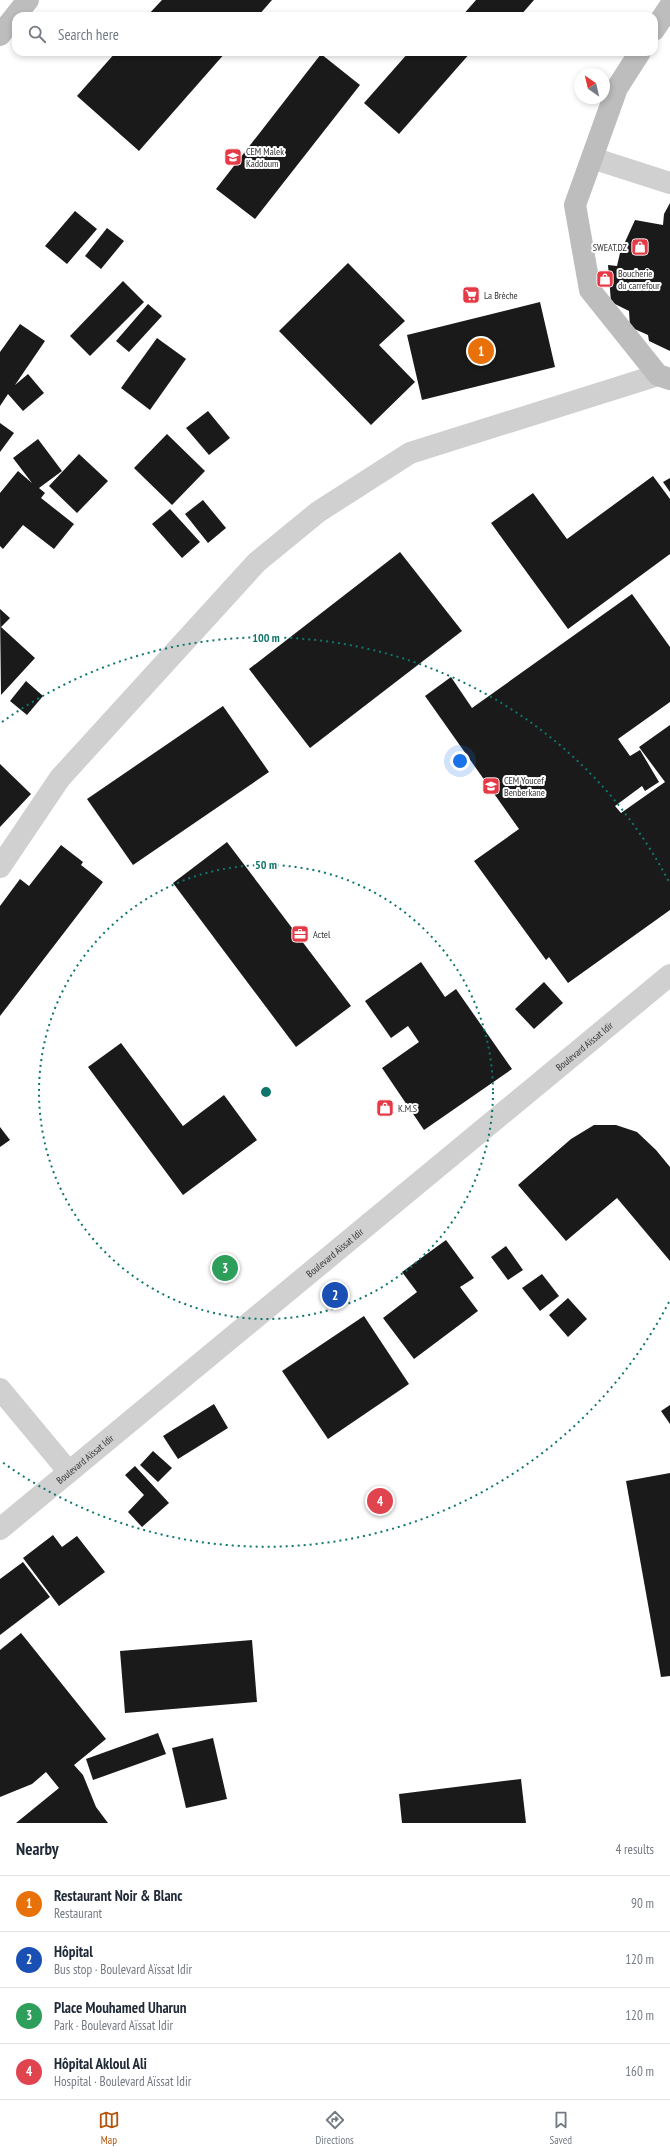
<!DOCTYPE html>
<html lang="en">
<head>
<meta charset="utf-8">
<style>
	:root { --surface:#fff; --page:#f2f2f3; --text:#1f2937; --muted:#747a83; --line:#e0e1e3; --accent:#b45309 }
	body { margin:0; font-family:"PT Sans Narrow",sans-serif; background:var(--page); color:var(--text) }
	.compass { position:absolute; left:574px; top:68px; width:36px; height:36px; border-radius:50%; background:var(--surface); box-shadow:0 2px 6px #0003; rotate:326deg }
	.you { position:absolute; left:460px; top:761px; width:14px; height:14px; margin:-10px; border:3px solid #fff; border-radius:50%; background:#1a73e8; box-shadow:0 0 0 6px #1a73e833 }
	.badge { display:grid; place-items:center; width:26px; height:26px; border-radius:50%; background:var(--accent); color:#fff; font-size:13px; font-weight:700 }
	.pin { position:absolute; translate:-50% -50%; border:2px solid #fff; box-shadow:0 1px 4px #0006 }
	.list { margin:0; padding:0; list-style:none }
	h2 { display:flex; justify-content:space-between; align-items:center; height:52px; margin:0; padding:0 16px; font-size:17px }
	h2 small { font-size:13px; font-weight:400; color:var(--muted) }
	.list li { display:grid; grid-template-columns:26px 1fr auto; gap:12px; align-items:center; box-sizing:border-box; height:56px; padding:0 16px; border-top:1px solid var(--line) }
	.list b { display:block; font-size:15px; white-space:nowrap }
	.list p { margin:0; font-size:13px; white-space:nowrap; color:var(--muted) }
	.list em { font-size:13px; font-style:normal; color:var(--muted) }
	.icon { flex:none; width:22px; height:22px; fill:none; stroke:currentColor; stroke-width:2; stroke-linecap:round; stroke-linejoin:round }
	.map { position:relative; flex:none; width:670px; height:1823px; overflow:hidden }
	.search { position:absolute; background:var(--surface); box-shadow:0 2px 6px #0003; left:12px; right:12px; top:12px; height:44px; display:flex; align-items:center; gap:10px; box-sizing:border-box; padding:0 14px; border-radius:12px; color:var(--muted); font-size:15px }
	.sheet { height:276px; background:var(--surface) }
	nav { display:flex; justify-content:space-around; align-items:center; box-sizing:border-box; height:56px; border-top:1px solid var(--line); background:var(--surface); font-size:11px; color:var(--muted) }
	nav a { display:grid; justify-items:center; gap:2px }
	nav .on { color:var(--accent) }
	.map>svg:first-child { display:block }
</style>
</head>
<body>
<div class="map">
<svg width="670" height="1823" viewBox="0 0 670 1823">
	<rect width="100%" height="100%" fill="#fff"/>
	<g fill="#1a1a1a">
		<path d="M 162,0 L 272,0 L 258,16 L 147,16 Z"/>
		<path d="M 476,0 L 534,0 L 520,16 L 462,16 Z"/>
		<path d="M 116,52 L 226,52 L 139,151 L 77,96 Z"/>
		<path d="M 409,52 L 471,52 L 399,134 L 364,103 Z"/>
		<path d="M 321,54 L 360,85 L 255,219 L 216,189 Z"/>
		<path d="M 670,203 L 670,351 L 649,341 L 648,335 L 630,327 L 629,311 L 611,302 L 608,265 L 617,266 L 620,253 L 635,220 L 663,225 L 664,214 Z"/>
		<path d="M 75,211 L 97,229 L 67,264 L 45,246 Z"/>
		<path d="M 107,228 L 124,241 L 101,269 L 85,256 Z"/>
		<path d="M 348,263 L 405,321 L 379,345 L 415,382 L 371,425 L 279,331 Z"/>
		<path d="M 123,281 L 144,302 L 90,356 L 70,336 Z"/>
		<path d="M 540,302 L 555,367 L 422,400 L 407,335 Z"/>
		<path d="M 148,304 L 162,316 L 129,352 L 116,341 Z"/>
		<path d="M 20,324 L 45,341 L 15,385 L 28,374 L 44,393 L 23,411 L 8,394 L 0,406 L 0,352 Z"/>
		<path d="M 157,338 L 186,359 L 150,410 L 121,388 Z"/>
		<path d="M 208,411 L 230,438 L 209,455 L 186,428 Z"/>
		<path d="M 0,423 L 14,433 L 0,452 Z"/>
		<path d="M 167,434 L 205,471 L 172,505 L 134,468 Z"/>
		<path d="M 38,439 L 62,471 L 39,488 L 45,493 L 41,498 L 74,524 L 54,549 L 23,525 L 3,549 L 0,546 L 0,493 L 18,471 L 32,483 L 13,458 Z"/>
		<path d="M 79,454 L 108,481 L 77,513 L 49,486 Z"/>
		<path d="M 653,476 L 670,499 L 670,554 L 568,629 L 491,523 L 533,493 L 567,539 Z"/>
		<path d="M 670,478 L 670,492 L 663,482 Z"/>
		<path d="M 203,500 L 226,528 L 208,543 L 185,514 Z"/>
		<path d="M 170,509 L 200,542 L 182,558 L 152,524 Z"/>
		<path d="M 400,552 L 462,631 L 310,748 L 249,669 Z"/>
		<path d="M 632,594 L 670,647 L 670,702 L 618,739 L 630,756 L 640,750 L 659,782 L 645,791 L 642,786 L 615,806 L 621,813 L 665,782 L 639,747 L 670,725 L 670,910 L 568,983 L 549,957 L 546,960 L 474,861 L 519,829 L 425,696 L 451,677 L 472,708 Z"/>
		<path d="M 0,609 L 10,618 L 1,627 L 35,658 L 1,695 Z"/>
		<path d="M 26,681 L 43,696 L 27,715 L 10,701 Z"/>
		<path d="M 223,706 L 269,772 L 133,865 L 87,799 Z"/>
		<path d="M 0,764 L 31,794 L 0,827 Z"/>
		<path d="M 227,842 L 351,1006 L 296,1047 L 173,883 Z"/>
		<path d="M 61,845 L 83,862 L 81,865 L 103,882 L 0,1016 L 0,906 L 20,879 L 29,886 Z"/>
		<path d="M 421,962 L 445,997 L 456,989 L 512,1069 L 424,1130 L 382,1068 L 419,1042 L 408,1026 L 391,1038 L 365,1001 Z"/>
		<path d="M 544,982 L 563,1003 L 534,1029 L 515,1009 Z"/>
		<path d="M 121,1043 L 183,1126 L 224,1095 L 257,1140 L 183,1195 L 88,1067 Z"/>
		<path d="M 594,1125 L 616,1125 L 637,1132 L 656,1150 L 670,1167 L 670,1261 L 617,1198 L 566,1241 L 518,1185 L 571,1139 Z"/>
		<path d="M 0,1127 L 10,1140 L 0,1147 Z"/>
		<path d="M 446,1240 L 474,1278 L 460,1287 L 478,1311 L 414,1359 L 383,1318 L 417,1292 L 402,1272 Z"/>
		<path d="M 506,1246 L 523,1270 L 508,1280 L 491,1257 Z"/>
		<path d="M 542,1274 L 559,1296 L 540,1311 L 522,1288 Z"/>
		<path d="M 568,1298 L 587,1319 L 568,1337 L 549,1315 Z"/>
		<path d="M 364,1316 L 409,1384 L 328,1439 L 282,1371 Z"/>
		<path d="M 214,1404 L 228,1428 L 178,1459 L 163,1436 Z"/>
		<path d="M 670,1405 L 670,1424 L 661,1411 Z"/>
		<path d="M 153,1451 L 172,1468 L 158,1482 L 140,1465 Z"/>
		<path d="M 135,1466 L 169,1503 L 142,1527 L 128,1512 L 144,1495 L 125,1475 Z"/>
		<path d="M 670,1473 L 670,1676 L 661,1677 L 626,1481 Z"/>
		<path d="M 53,1535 L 62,1547 L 77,1536 L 105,1572 L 59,1606 L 23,1558 Z"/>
		<path d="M 23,1562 L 50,1597 L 0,1635 L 0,1579 Z"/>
		<path d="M 21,1633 L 106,1739 L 74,1765 L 83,1775 L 96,1807 L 108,1823 L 16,1823 L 59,1788 L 46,1772 L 32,1784 L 0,1797 L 0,1650 Z"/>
		<path d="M 252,1640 L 257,1702 L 125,1713 L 120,1651 Z"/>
		<path d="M 158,1733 L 166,1754 L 93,1780 L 86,1759 Z"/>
		<path d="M 213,1738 L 227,1799 L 186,1808 L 172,1748 Z"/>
		<path d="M 521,1779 L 526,1823 L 402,1823 L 399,1794 Z"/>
	</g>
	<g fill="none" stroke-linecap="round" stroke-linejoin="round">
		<g stroke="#d0d0d0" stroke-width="22">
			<path d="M 592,158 L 670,183"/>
			<path d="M 0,867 L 60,778 L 257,562 L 318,512 L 410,453 L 658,375"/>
			<path d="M 0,1389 L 69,1472"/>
			<path id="s1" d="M 0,1529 L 670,975"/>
		</g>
		<g stroke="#bdbdbd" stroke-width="22">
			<path d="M 654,30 L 670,6"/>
			<path d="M 0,35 L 28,0"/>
			<path d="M 640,52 L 617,88 L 575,205 L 590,290 L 658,375 L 670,379"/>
		</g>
	</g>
	<g fill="none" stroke="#0f766e" stroke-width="2" stroke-dasharray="2 4">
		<circle cx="266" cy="1092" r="227"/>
		<path d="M669 1302A454 454 0 0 1 2 1462M2 722A454 454 0 0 1 669 882"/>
	</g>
	<defs>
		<symbol id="school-square" viewBox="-11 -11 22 22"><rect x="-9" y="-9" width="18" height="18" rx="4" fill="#e63946" stroke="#fff"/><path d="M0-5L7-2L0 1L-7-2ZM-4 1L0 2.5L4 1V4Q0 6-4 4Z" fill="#fff"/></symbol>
		<symbol id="shop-square" viewBox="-11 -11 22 22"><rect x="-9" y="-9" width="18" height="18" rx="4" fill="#e63946" stroke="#fff"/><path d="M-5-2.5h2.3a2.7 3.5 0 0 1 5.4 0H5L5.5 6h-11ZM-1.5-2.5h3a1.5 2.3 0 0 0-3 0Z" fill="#fff"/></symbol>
		<symbol id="supermarket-square" viewBox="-11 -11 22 22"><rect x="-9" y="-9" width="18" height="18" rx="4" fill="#e63946" stroke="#fff"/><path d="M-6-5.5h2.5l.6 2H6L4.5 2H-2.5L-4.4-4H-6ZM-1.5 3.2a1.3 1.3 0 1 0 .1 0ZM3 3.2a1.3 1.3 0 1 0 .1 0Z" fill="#fff"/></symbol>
		<symbol id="office-square" viewBox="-11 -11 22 22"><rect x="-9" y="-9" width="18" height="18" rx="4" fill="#e63946" stroke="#fff"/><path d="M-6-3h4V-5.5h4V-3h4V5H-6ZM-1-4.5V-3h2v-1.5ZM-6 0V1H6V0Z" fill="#fff"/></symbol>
	</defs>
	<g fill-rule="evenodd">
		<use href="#school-square" x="223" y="147" width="20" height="20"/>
		<use href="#shop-square" x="630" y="237" width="20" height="20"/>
		<use href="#shop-square" x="595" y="269" width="20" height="20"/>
		<use href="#supermarket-square" x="461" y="285" width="20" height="20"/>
		<use href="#school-square" x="481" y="776" width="20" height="20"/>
		<use href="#office-square" x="290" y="924" width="20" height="20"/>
		<use href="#shop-square" x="375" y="1098" width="20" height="20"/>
	</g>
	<g text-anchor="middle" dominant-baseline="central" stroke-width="4" stroke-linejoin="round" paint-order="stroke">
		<g font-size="10" fill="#333" stroke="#fff" text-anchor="start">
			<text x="246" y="151">CEM Malek<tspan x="246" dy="12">Kaddoum</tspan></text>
			<text x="627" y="247" text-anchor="end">SWEAT.DZ</text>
			<text x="618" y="273">Boucherie<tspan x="618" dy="12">du carrefour</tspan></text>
			<text x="484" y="295">La Brèche</text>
			<text x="504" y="780">CEM Youcef<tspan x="504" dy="12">Benberkane</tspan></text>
			<text x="313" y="934">Actel</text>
			<text x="398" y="1108">K.M.S</text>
		</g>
		<g font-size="10" fill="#333" stroke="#fff">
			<text stroke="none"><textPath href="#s1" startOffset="758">Boulevard Aïssat Idir</textPath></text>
			<text stroke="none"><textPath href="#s1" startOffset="434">Boulevard Aïssat Idir</textPath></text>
			<text stroke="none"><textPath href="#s1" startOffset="110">Boulevard Aïssat Idir</textPath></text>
		</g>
	</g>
	<circle cx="266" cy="1092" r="6" fill="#0f766e" stroke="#fff" stroke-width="2"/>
	<g font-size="12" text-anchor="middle" font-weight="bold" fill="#0f766e" stroke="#fff" stroke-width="4" stroke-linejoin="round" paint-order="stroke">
		<text x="266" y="642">100 m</text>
		<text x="266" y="869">50 m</text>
	</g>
</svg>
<svg class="compass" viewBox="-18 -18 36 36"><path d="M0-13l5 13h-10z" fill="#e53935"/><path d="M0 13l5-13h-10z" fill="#747a83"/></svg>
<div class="you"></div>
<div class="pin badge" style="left:481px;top:351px;background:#e8710a">1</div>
<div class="pin badge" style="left:335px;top:1295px;background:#1a4fb4">2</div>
<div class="pin badge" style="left:225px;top:1268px;background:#2e9e5b">3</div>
<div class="pin badge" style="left:380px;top:1501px;background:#e0444e">4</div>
<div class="search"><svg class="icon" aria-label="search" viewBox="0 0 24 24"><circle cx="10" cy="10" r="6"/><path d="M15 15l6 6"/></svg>Search here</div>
</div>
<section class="sheet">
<h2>Nearby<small>4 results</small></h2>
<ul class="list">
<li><span class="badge" style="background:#e8710a">1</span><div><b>Restaurant Noir &amp; Blanc</b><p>Restaurant</p></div><em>90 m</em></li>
<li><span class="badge" style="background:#1a4fb4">2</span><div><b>Hôpital</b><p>Bus stop · Boulevard Aïssat Idir</p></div><em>120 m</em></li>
<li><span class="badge" style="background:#2e9e5b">3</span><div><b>Place Mouhamed Uharun</b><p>Park · Boulevard Aïssat Idir</p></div><em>120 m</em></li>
<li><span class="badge" style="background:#e0444e">4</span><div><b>Hôpital Akloul Ali</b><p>Hospital · Boulevard Aïssat Idir</p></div><em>160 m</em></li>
</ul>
</section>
<nav>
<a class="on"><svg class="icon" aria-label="map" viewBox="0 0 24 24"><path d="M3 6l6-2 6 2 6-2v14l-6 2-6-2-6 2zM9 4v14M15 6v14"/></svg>Map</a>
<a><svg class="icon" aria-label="directions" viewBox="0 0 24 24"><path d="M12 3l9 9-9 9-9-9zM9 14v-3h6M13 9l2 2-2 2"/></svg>Directions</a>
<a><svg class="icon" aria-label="saved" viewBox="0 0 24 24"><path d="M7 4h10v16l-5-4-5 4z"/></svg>Saved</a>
</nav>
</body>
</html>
